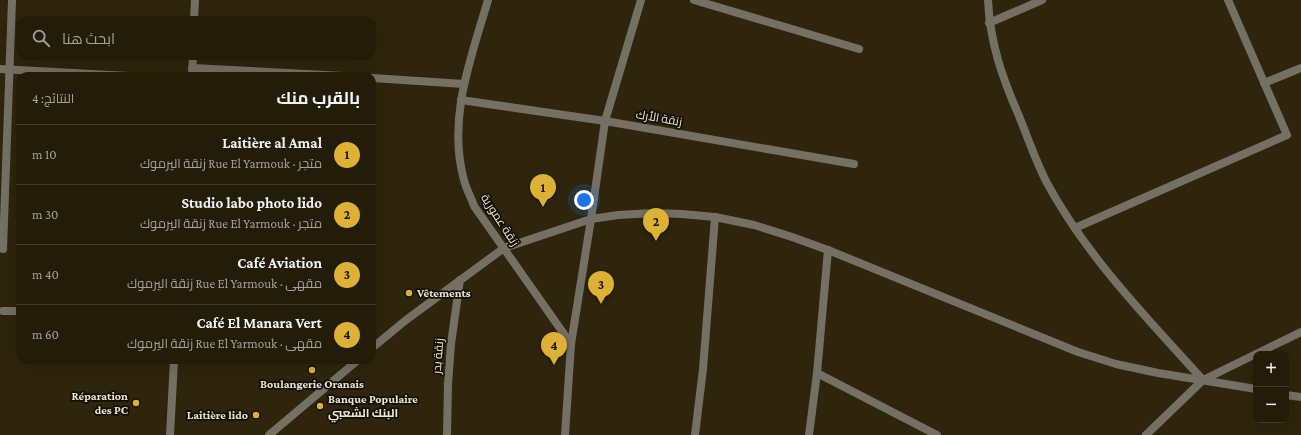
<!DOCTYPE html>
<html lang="ar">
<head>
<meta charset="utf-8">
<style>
	:root { --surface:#231c09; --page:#2f2917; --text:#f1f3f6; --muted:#a3a19c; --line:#403a2a; --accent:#ddb133 }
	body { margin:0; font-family:"Crimson Pro",Cairo,serif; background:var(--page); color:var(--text); direction:rtl }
	.controls { position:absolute; right:12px; bottom:12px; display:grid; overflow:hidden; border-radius:8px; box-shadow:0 4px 16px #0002 }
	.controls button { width:36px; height:36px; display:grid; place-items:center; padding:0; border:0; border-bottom:1px solid var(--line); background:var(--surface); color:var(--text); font:20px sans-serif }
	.you { position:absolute; left:584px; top:200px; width:14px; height:14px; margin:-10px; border:3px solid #fff; border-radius:50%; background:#1a73e8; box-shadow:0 0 0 6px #1a73e833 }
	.badge { display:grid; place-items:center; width:26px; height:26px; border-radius:50%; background:var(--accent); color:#111; font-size:13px; font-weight:700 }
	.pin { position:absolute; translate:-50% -33px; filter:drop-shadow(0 1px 2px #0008) }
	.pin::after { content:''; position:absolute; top:21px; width:14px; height:12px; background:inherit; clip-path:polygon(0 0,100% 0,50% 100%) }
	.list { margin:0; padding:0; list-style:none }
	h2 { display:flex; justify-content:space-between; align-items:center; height:52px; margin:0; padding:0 16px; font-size:17px }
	h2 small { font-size:13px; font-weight:400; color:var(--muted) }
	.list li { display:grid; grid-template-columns:26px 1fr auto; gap:12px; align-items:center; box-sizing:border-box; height:60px; padding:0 16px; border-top:1px solid var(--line) }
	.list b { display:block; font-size:15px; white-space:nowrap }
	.list p { margin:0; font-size:13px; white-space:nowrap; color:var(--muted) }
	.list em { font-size:13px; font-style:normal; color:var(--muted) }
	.icon { flex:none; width:22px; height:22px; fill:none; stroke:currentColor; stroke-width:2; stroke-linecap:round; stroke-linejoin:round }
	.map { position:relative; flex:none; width:1301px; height:435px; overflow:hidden; direction:ltr }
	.search { position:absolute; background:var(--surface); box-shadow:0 4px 16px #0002; left:16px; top:16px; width:360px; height:44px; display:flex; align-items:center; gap:10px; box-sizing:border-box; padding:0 14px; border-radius:12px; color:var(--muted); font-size:15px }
	.panel { position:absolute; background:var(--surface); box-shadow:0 4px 16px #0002; left:16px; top:72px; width:360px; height:292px; border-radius:12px; direction:rtl }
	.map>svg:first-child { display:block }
</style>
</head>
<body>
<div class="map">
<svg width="1301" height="435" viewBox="0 0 1301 435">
	<rect width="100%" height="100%" fill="#2f250c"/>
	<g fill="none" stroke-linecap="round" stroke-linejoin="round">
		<g stroke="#757064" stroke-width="8">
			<path d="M 488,0 C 471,58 447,119 464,180 C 466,189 471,197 474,206 L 571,344"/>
			<path d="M 694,0 L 859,49"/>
			<path d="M 988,0 C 990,43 1002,77 1019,116 C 1028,138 1036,162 1047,183 C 1087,257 1147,318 1203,380"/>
			<path d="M 989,23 L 1042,0"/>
			<path d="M 192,68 L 344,76"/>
			<path d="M 0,69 L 129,76"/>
			<path d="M 372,78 L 464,84"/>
			<path d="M 1264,83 L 1301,68"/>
			<path d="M 461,100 L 605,121 L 854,164"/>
			<path d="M 1075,228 L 1287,135 L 1228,0"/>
			<path d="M 3,249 L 12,0"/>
			<path d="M 3,311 L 20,311"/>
			<path d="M 1256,354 L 1301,332"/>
			<path d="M 817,373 L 937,435"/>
			<path d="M 447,435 L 448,384 L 451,344 L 460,280"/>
			<path d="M 565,435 L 571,344 L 591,219 L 605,121 L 641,0"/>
			<path d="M 695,435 L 703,369 L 715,217"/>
			<path d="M 809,435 L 817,373 L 828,250"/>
			<path d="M 1146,435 L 1203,380 L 1256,354"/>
		</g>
		<g stroke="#757064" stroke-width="8">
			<path d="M 194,20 L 195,0"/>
			<path d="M 192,76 L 193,56"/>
			<path d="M 372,348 L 406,320 L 504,248 L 591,219 L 618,215 L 653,213 L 682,214 L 715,217 L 754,225 L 792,237 L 828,250 L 1078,352 L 1116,364 L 1158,373 L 1256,389"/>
			<path d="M 1286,395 L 1301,397"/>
			<path d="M 170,435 L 174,360"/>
			<path d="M 269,435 L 358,360"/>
		</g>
	</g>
	<g fill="#ddb133" stroke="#130f05" stroke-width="1.5">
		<circle cx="409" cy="293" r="4"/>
		<circle cx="312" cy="370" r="4"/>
		<circle cx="136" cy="403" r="4"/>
		<circle cx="320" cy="406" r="4"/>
		<circle cx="256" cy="415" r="4"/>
	</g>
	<g text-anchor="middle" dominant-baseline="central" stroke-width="3.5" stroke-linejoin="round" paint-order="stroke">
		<g font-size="12" fill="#ede7d8" stroke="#130f05">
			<text transform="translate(659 118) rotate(10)">زنقة الأرك</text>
			<text transform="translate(500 220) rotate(57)">زنقة عمورية</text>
			<text transform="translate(438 356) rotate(-85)">زنقة بدر</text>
		</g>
		<g font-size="12" font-weight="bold" fill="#ede7d8" stroke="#130f05" text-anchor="start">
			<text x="417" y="293">Vêtements</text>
			<text x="312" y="384" text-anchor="middle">Boulangerie Oranais</text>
			<text x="128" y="396" text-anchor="end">Réparation<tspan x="128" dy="14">des PC</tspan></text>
			<text x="328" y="399">Banque Populaire<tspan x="328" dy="14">البنك الشعبي</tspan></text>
			<text x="248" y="415" text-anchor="end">Laitière lido</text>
		</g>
	</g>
</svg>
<div class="controls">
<button>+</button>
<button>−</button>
</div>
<div class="you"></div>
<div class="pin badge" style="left:543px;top:207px">1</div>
<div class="pin badge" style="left:656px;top:241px">2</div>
<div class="pin badge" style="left:601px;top:304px">3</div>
<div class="pin badge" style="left:554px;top:365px">4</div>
<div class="search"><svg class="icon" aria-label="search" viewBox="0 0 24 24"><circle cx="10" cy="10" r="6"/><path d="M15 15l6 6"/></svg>ابحث هنا</div>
<section class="panel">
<h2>بالقرب منك<small>النتائج: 4</small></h2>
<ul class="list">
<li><span class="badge">1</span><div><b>Laitière al Amal</b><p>متجر · Rue El Yarmouk زنقة اليرموك</p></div><em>10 m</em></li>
<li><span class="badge">2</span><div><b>Studio labo photo lido</b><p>متجر · Rue El Yarmouk زنقة اليرموك</p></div><em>30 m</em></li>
<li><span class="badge">3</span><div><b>Café Aviation</b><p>مقهى · Rue El Yarmouk زنقة اليرموك</p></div><em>40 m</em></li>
<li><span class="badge">4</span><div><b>Café El Manara Vert</b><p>مقهى · Rue El Yarmouk زنقة اليرموك</p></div><em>60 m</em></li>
</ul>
</section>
</div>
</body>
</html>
